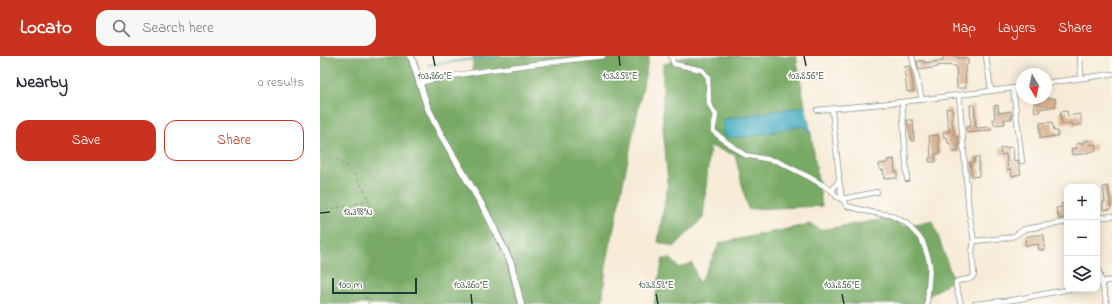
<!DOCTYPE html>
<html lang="en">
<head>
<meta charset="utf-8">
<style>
	:root { --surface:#fff; --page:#f7f7f7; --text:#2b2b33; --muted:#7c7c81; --line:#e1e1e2; --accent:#c8321e }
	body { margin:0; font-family:"Indie Flower",sans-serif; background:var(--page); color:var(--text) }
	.controls { position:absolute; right:12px; bottom:12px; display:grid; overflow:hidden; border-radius:8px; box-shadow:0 2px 10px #0003 }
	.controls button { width:36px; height:36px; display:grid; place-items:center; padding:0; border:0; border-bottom:1px solid var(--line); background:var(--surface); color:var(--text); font:20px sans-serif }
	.compass { position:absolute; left:696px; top:12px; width:36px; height:36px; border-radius:50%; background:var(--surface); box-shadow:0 2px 10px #0003; rotate:171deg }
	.scale { position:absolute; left:12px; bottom:10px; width:85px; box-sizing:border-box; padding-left:4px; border:2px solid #1f3d34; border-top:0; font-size:11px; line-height:14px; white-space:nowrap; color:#1f3d34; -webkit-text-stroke:3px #fdfcf7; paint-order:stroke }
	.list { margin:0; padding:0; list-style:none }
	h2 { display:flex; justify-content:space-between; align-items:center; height:52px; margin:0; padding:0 16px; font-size:17px }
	h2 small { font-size:13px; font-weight:400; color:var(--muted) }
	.actions { display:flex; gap:8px; padding:12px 16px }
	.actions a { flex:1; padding:9px 0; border:1px solid var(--accent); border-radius:12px; text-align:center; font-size:14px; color:var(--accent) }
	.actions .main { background:var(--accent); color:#fff }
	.icon { flex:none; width:22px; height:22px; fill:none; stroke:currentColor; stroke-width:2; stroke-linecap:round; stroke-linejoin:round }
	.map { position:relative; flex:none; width:792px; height:248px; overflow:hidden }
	header { display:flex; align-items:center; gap:24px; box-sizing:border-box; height:56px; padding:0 20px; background:var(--accent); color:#fff }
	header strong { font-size:19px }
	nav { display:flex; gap:22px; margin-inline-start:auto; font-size:14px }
	.search { width:280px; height:36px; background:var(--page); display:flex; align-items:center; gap:10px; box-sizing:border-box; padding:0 14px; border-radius:12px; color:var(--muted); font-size:15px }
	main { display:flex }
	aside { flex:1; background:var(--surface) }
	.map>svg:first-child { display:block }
</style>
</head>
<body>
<header>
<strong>Locato</strong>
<div class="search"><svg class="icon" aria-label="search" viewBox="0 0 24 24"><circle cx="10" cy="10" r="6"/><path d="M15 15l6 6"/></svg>Search here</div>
<nav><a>Map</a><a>Layers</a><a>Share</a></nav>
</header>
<main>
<aside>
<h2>Nearby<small>0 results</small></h2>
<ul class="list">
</ul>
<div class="actions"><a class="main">Save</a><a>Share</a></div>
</aside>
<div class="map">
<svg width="792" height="248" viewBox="0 0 792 248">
	<rect width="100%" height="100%" fill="#fdfcf7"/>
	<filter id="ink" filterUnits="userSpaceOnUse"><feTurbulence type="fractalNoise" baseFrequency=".025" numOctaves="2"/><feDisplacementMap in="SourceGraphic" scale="8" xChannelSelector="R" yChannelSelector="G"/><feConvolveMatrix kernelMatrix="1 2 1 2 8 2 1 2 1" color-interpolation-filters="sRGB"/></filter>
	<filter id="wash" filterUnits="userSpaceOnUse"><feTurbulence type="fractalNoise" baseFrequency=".012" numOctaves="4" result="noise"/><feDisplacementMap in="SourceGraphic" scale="16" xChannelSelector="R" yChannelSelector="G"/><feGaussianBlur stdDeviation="0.9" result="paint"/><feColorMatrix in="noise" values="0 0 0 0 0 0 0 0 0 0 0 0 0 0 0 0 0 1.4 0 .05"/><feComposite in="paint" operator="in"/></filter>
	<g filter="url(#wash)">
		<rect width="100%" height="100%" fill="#f7ebd7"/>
		<g fill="#78aa65" stroke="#4c744c">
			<path d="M 0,0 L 91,0 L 99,27 L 153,17 L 153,0 L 329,0 L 286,210 L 282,248 L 0,248 Z"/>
			<path d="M 366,0 L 476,0 L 485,50 L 403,63 L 427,81 L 483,70 L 491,78 L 502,150 L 428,153 L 415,99 L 390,90 L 383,162 L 354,191 L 338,186 L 348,127 L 343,71 L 343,9 Z"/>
			<path d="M 571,162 L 583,170 L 613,165 L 633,224 L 607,241 L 608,248 L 334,248 L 343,203 L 351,203 L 359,212 L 372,207 L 379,228 L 400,187 L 491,168 L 500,174 Z"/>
		</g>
		<path fill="#3ea9be" stroke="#2e7379" d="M 485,50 L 491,78 L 483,70 L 427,81 L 412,82 L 403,80 L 403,63 Z"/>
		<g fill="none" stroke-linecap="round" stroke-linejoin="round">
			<path stroke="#3ea9be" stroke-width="1.5" d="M 108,9 L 177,0"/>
		</g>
		<g id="blocks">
			<g fill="#d8ad8c">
				<path d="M 623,0 L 638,0 L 638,2 L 648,2 L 648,9 L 645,9 L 646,32 L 637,32 L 636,10 L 618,9 L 618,11 L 599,14 L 597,5 L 604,5 L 604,7 L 623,5 Z"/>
				<path d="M 590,10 L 594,35 L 587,36 L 584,11 Z"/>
				<path d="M 721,42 L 735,42 L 736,50 L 720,53 L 720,56 L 715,57 L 714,47 L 722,47 Z"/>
				<path d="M 650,49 L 654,49 L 656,72 L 670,71 L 671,74 L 647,77 L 646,71 L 651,70 Z"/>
				<path d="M 678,49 L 679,57 L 691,55 L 692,63 L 684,63 L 685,68 L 674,69 L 673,63 L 675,63 L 674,50 Z"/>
				<path d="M 626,52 L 632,53 L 633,62 L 631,62 L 635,81 L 638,81 L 639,96 L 632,96 L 632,91 L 631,91 L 630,87 L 628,87 L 627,81 L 624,82 L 623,76 L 630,75 L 627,64 Z"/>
				<path d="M 747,55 L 748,60 L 760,58 L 762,68 L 752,70 L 752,67 L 742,68 L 740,56 Z"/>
				<path d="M 587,64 L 593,64 L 594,85 L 591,85 Z"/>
				<path d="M 732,66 L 734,75 L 738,75 L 738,80 L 720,82 L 720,67 Z"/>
				<path d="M 618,79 L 620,98 L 615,98 L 616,106 L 609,106 L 609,102 L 611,101 L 609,80 Z"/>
				<path d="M 769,84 L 770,89 L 775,88 L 776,94 L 763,98 L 752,99 L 751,93 L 757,92 L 756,88 L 764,87 L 763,85 Z"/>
				<path d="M 693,91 L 694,105 L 698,104 L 701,118 L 692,120 L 691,113 L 688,114 L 686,98 L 681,99 L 680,92 Z"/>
				<path d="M 659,101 L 659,120 L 652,121 L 650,106 L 655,106 L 654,102 Z"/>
				<path d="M 574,103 L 575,116 L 577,116 L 577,122 L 564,123 L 563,114 L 560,114 L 559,108 L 567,107 L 567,104 Z"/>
				<path d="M 788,130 L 791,153 L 783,154 L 783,146 L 785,146 L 783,131 Z"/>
				<path d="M 747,146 L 747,161 L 739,163 L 736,152 L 742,151 L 741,148 Z"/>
				<path d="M 715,179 L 724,179 L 725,194 L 719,194 L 718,188 L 706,190 L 705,181 Z"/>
			</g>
		</g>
	</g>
	<g filter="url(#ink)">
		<use href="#blocks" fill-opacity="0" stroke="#8b9486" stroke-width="1"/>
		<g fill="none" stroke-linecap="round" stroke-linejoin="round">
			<defs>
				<g id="street">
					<path d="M 351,0 L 354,8 L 382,14 L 388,21 L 389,48 L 396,59 L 393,75 L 404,84 L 425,99 L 457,105 L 489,121 L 511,134 L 517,141 L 522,143 L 527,150 L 550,156 L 570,159 L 586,167 L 602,184 L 608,201 L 610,210 L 607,248"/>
					<path d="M 592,0 L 602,44"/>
					<path d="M 666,0 L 671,34"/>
					<path d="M 760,0 L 761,22"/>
					<path d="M 99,27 C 159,13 221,8 283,0"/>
					<path d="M 726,27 L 792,18"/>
					<path d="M 693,32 L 702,105"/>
					<path d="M 639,39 L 649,156 L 654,185 L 652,196 L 654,219 C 650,226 642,222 636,226 L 636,230 L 641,248"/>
					<path d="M 582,46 L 587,123"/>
					<path d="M 497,54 L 582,46 L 702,31"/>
					<path d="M 519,124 L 522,143 L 557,136"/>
					<path d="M 512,135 L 519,124 L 519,120 L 512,53"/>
					<path d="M 777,162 L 792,160"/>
					<path d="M 654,185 L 686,182 L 694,180 L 705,173 L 747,166"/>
					<path d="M 777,208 L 787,248"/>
					<path d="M 777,227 L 792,224"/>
					<path d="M 655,248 L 693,244 L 750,233"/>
				</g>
				<path id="secondary" d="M 91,0 L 107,50 L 120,77 L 166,156 L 191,207 L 201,248"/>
			</defs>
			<use href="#street" stroke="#8b9486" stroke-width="6"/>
			<use href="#secondary" stroke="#8b9486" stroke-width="8"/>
			<g stroke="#8b9486" stroke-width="1" stroke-dasharray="3 3" stroke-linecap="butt">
				<path d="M 0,94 L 24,107 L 35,120 L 44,133 L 50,148 L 50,157 L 62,174 L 61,179 L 63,190 C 60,194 57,196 54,200 C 50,206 53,211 45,217 L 43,233 L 49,248"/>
				<path d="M 0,154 L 29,150 L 47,144"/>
			</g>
			<use href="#street" stroke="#fff" stroke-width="4.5"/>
			<use href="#secondary" stroke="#fff" stroke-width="6"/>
		</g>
	</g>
	<path fill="none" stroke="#1f3d34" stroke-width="1.5" d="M 113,0 L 115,10M 299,0 L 300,10M 484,0 L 486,10M 0,157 L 10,156M 151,238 L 152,248M 336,238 L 338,248M 522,238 L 524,248"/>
	<g font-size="10" text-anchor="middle" fill="#1f3d34" stroke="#fdfcf7" stroke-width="3.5" stroke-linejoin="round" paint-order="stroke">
		<text x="115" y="23">103.860°E</text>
		<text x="300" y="23">103.858°E</text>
		<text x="486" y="23">103.856°E</text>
		<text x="38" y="159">13.398°N</text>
		<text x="151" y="232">103.860°E</text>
		<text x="336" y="232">103.858°E</text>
		<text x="522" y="232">103.856°E</text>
	</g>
</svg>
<div class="controls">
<button>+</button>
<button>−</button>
<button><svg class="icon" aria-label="layers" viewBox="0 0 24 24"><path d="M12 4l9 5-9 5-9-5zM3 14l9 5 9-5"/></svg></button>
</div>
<svg class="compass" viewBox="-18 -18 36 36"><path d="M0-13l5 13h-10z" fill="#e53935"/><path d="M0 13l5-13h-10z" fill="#7c7c81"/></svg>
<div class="scale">100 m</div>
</div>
</main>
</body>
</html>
